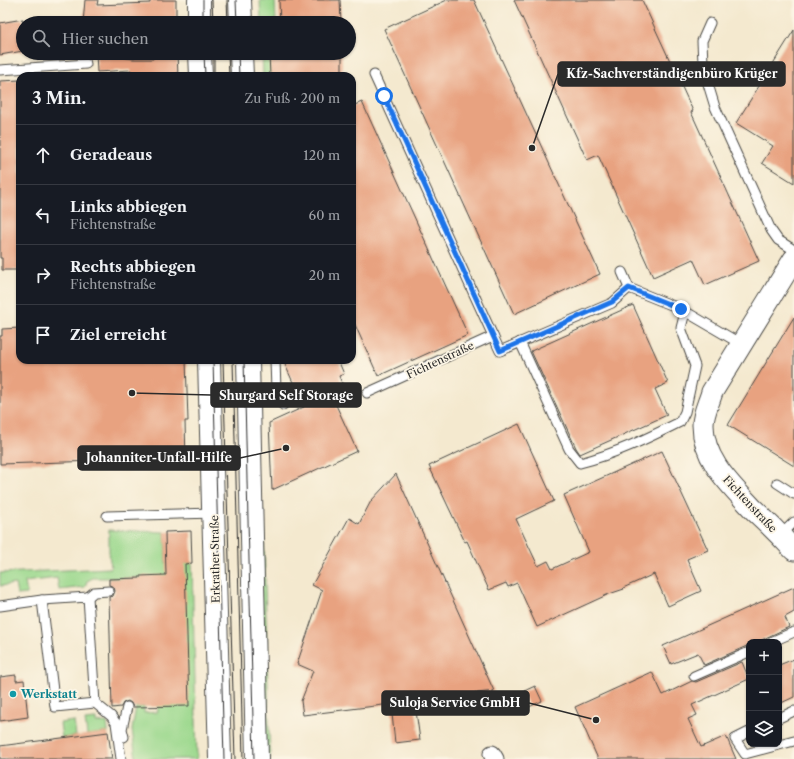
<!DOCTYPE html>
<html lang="de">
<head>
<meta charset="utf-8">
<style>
	:root { --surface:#171b24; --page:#242831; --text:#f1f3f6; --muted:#9ea1a6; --line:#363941 }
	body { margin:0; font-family:"Libre Caslon Text",serif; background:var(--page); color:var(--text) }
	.controls { position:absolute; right:12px; bottom:12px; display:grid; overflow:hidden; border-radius:8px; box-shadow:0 1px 3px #0004 }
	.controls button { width:36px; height:36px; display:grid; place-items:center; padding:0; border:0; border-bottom:1px solid var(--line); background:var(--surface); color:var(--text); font:20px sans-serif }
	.stop { position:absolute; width:12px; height:12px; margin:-9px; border:3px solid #1a73e8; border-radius:50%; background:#fff }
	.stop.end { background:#1a73e8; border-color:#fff; box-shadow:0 1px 4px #0008 }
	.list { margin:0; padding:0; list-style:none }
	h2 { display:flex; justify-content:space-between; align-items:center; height:52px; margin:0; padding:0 16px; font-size:17px }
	h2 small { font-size:13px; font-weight:400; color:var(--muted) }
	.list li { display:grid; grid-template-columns:26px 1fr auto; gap:12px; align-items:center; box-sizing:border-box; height:60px; padding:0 16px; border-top:1px solid var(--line) }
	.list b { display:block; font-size:15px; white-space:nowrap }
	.list p { margin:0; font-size:13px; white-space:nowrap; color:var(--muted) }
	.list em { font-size:13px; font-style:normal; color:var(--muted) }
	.icon { flex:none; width:22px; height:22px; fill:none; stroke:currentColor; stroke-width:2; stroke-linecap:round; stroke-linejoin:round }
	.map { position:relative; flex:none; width:794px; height:759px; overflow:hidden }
	.search { position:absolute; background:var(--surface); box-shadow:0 1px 3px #0004; left:16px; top:16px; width:340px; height:44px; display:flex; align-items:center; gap:10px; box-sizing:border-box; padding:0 14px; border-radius:22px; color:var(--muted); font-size:15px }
	.panel { position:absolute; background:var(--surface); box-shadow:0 1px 3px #0004; left:16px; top:72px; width:340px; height:292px; border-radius:12px }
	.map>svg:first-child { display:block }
</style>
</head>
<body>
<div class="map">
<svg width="794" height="759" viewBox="0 0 794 759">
	<rect width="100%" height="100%" fill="#fcf5e5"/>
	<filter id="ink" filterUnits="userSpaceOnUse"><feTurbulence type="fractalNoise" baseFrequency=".025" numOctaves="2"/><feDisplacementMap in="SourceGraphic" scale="8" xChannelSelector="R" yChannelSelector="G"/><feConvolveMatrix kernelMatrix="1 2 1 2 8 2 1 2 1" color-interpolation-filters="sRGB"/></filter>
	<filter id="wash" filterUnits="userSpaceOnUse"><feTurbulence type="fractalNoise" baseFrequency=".012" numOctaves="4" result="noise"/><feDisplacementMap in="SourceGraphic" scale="16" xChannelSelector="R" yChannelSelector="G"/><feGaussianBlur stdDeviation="0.9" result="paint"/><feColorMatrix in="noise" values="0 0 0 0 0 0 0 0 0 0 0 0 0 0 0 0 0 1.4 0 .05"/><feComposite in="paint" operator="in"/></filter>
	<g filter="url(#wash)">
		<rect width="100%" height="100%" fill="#f4e9cf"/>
		<g fill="#9bd88d" stroke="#63825c">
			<path d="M 260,0 L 275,0 L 276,23 L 261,23 Z"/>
			<path d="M 262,53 L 281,53 L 270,76 L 263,76 Z"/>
			<path d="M 258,509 L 263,510 L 270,759 L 265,759 Z"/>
			<path d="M 109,530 L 165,532 L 166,564 L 192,563 L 197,759 L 136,759 L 132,730 L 136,707 L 144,707 L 144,713 L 158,712 L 140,578 L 93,578 L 87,581 L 85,587 L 59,590 L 57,578 L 25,582 L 27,594 L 17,595 L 15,584 L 0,586 L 0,573 L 111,568 L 109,554 Z"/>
			<path d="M 96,719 L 96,723 L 107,722 L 108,732 L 87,735 L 85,720 Z"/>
			<path d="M 74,721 L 76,736 L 62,738 L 60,723 Z"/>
		</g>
		<g id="blocks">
			<g fill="#e8a280">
				<path d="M 85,0 L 98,0 L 97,5 L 150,3 L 150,0 L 176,0 L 176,23 L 83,23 Z"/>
				<path d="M 279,0 L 340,0 L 341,23 L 280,23 Z"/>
				<path d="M 447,0 L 474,0 L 600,274 L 514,314 L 384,29 Z"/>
				<path d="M 514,0 L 642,0 L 693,111 L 691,112 L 759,261 L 705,285 L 693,259 L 653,277 L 598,155 L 587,160 Z"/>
				<path d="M 23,19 L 23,51 L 0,55 L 0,23 Z"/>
				<path d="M 794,30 L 794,183 L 762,163 L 773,146 L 736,123 Z"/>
				<path d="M 96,53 L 122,53 L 122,57 L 133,59 L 153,59 L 153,53 L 177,53 L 178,76 L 131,76 L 131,70 L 97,72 Z"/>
				<path d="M 269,53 L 342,53 L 342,76 L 270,76 Z"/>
				<path d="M 20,80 L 20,270 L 2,270 L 2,258 L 0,258 L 0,81 Z"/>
				<path d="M 362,102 L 468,335 L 378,376 L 352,318 L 352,106 Z"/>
				<path d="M 633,305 L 668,383 L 655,389 L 667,415 L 580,454 L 576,448 L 531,351 Z"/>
				<path d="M 794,317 L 794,466 L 728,425 Z"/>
				<path d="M 20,328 L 20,360 L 186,360 L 188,421 L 185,421 L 186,463 L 164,464 L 164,459 L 0,464 L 0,336 L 2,336 L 2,329 Z"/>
				<path d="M 283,360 L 338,360 L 344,374 L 339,376 L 344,388 L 331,394 L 357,451 L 272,490 L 269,423 L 304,407 Z"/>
				<path d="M 519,424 L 554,501 L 516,519 L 538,566 L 548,561 L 552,569 L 589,552 L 564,495 L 662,451 L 708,550 L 687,559 L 701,591 L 668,606 L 654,574 L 623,588 L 624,589 L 609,594 L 537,627 L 517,583 L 508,587 L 506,583 L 489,590 L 467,541 L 465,542 L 429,466 Z"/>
				<path d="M 396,474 L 494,691 L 418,700 L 419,711 L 416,711 L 420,740 L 395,743 L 391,704 L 303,715 L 301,701 L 313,671 L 297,664 L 322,590 L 312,585 L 349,518 L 359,524 L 371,501 Z"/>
				<path d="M 191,531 L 192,563 L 185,564 L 189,706 L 133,707 L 131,703 L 128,701 L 123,703 L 121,707 L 112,708 L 109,597 L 113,596 L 115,591 L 114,587 L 109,585 L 109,579 L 140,578 L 140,576 L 166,575 L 165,532 Z"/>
				<path d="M 794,587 L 794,612 L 785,617 L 789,627 L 757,642 L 749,642 L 749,645 L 704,665 L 698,653 L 671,664 L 663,646 Z"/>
				<path d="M 794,659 L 794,697 L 779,704 L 779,665 Z"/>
				<path d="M 742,662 L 749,679 L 692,705 L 697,715 L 688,719 L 701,747 L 726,736 L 736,759 L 598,759 L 575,707 L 652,672 L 663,695 L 692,681 L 696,682 Z"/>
				<path d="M 16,675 L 16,681 L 24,680 L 28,717 L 0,721 L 0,677 Z"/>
				<path d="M 535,686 L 542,701 L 529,707 L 522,692 Z"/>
				<path d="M 108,732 L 112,759 L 0,759 L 0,746 Z"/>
			</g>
		</g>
	</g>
	<g filter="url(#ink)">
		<use href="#blocks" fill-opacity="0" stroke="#494844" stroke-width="1"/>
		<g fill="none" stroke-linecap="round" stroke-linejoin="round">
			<defs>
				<g id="service">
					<path d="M 710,23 L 702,41 L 703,63 L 708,84 L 715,107 L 771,230 L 778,240 L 794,250"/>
					<path d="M 0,70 L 86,64"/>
					<path d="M 374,75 L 493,336"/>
					<path d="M 622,272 L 629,288"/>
					<path d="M 520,342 L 569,449 L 580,463 C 615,454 648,438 680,422 L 685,412 L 695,366 L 681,328 L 685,312"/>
					<path d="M 275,360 L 276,390 L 283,405"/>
					<path d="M 367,393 L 493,336 L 500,351 L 612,303 L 629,288 L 681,309 L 741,344"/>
					<path d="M 777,483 L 794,494"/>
					<path d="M 107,516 L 214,513"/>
					<path d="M 780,536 L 794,522"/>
					<path d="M 88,597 L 94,592 L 109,591"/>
					<path d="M 42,600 L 88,597 L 95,703"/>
					<path d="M 0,606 L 42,600 L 55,707 L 95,703 L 111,716 L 116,723 L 121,759"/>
					<path d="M 771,642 L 794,632"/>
					<path d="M 694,676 L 749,652"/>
					<path d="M 779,718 L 794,711"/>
					<path d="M 749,732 L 735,739 L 745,754 L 794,741"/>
					<path d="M 124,737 L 122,729 L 127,707"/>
				</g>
				<path id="minor" d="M 492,754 L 495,759"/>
				<path id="tertiary" d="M 794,259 L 712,392 C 709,403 703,413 703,425 C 703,460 731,485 753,509 C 767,522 781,536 794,550"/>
				<g id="primary">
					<path d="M 199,0 L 199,23"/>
					<path d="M 240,0 L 241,23"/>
					<path d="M 200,53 L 201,76"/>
					<path d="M 241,53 L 242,76"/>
					<path d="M 209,360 L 220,759"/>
					<path d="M 248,360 L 257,759"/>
				</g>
			</defs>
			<use href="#service" stroke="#494844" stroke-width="11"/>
			<use href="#minor" stroke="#494844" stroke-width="19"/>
			<use href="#tertiary" stroke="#494844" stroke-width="23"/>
			<use href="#primary" stroke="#494844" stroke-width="24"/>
			<use href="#service" stroke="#fff" stroke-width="9"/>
			<use href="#minor" stroke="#fff" stroke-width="17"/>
			<use href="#tertiary" stroke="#fff" stroke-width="21"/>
			<use href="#primary" stroke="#fff" stroke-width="22"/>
			<g stroke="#2b2b2b" stroke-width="1">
				<path d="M 203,0 L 203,23"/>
				<path d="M 212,0 L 213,23"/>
				<path d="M 227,0 L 228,23"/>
				<path d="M 236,0 L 237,23"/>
				<path d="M 204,53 L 205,76"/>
				<path d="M 214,53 L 214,76"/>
				<path d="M 228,53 L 229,76"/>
				<path d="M 238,53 L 239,76"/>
				<path d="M 213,360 L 224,759"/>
				<path d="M 223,360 L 235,759"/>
				<path d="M 233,360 L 243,759"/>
				<path d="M 244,360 L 254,759"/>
			</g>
		</g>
	</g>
	<g fill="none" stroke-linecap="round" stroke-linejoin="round" filter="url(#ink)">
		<path stroke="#1a73e8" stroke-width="5" d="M 384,96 L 500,351 L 612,302 L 629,288 L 681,309"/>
	</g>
	<circle fill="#0f9aa8" stroke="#fcf5e5" stroke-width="1.5" cx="13" cy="694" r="4"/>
	<g text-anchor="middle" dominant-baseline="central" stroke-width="3.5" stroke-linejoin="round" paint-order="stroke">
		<g font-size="11" fill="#2b2b2b" stroke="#fcf5e5">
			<text transform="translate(440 360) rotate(-25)">Fichtenstraße</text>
			<text transform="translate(750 504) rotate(47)">Fichtenstraße</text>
			<text transform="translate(215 559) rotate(-91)">Erkrather Straße</text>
		</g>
		<g font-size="11" font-weight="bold" fill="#0d838f" stroke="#fcf5e5" text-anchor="start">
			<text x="21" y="694">Werkstatt</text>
		</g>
	</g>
	<path fill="none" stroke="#2b2b2b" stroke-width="1.5" d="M532 148L558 74M132 393L211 395M286 448L240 458M596 720L529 703"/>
	<g fill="#2b2b2b" stroke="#fcf5e5" stroke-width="1.5">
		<circle cx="532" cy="148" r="4"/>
		<circle cx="132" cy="393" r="4"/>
		<circle cx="286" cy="448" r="4"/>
		<circle cx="596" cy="720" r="4"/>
	</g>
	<g fill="#2b2b2b" stroke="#2b2b2b" stroke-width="1.5">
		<rect x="558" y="62" width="227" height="24" rx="4"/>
		<rect x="211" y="383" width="150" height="24" rx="4"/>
		<rect x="78" y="446" width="162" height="24" rx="4"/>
		<rect x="382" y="691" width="147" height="24" rx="4"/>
	</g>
	<g font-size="12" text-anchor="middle" font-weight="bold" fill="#fff">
		<text x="672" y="78">Kfz-Sachverständigenbüro Krüger</text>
		<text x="286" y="400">Shurgard Self Storage</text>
		<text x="159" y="462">Johanniter-Unfall-Hilfe</text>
		<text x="455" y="707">Suloja Service GmbH</text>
	</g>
</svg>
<div class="controls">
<button>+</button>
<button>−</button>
<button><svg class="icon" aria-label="layers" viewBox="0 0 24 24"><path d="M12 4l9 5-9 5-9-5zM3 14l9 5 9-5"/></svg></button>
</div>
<div class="stop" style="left:384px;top:96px"></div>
<div class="stop end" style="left:681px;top:309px"></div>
<div class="search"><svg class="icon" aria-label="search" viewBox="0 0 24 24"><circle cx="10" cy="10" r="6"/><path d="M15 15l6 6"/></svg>Hier suchen</div>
<section class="panel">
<h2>3 Min.<small>Zu Fuß · 200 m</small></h2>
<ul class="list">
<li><svg class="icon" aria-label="ahead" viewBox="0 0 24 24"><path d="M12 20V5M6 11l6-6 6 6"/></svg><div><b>Geradeaus</b></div><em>120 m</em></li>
<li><svg class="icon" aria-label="left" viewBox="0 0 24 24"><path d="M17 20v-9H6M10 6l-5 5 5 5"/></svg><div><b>Links abbiegen</b><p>Fichtenstraße</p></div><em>60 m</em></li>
<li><svg class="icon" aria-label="right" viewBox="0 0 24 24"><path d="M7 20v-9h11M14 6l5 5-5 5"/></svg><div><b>Rechts abbiegen</b><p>Fichtenstraße</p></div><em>20 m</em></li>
<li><svg class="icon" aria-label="arrive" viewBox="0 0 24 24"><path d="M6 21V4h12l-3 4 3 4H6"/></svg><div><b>Ziel erreicht</b></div></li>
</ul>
</section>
</div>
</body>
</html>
